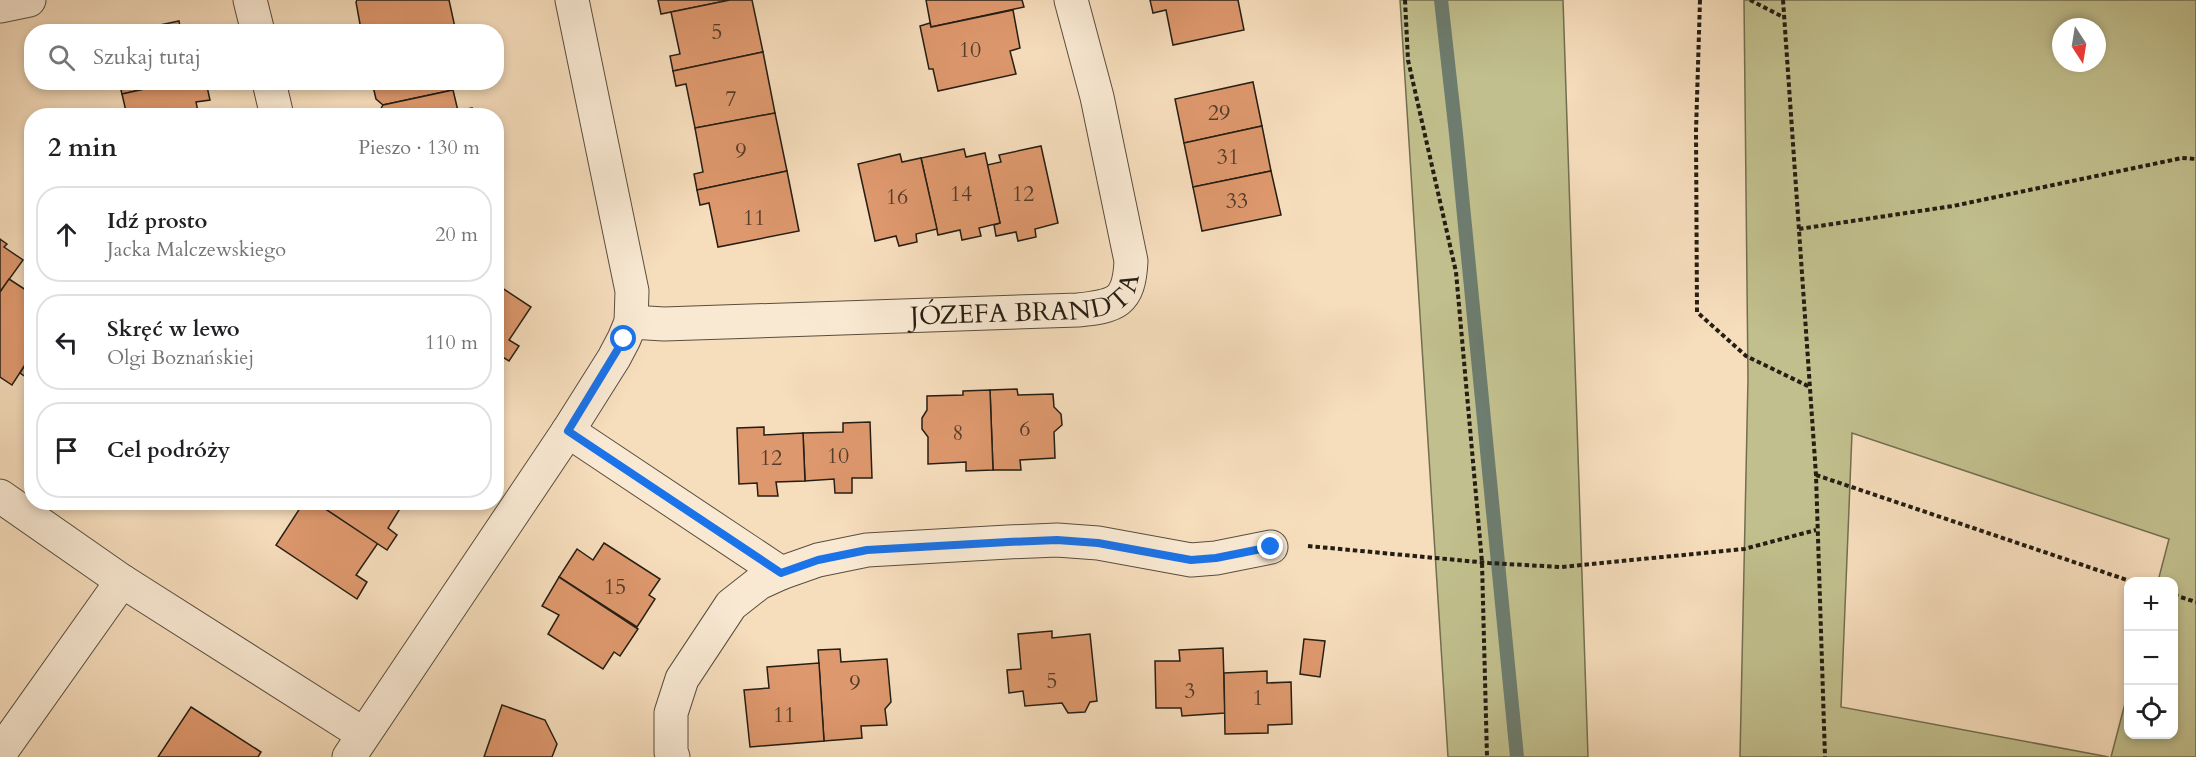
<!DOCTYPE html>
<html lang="pl">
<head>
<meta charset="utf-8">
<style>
	:root { --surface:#fff; --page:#f2f2f2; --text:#202124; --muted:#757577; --line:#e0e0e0 }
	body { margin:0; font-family:Cardo,serif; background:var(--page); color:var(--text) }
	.controls { position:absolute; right:18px; bottom:18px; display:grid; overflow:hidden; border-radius:12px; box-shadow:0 3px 9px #0003 }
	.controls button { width:54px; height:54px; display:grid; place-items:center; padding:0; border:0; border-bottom:2px solid var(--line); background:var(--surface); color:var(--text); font:30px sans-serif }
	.compass { position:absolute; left:2052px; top:18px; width:54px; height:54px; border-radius:50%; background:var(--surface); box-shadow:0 3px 9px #0003; rotate:168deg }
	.stop { position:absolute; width:18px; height:18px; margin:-14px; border:4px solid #1a73e8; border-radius:50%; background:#fff }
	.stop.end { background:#1a73e8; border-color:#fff; box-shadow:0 2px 6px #0008 }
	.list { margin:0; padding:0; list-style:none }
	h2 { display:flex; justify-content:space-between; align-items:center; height:78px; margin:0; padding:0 24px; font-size:26px }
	h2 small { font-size:20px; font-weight:400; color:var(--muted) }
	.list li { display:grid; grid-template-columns:39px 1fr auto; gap:18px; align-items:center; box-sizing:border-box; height:96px; margin:0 12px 12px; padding:0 12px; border:2px solid var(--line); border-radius:24px }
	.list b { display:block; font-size:22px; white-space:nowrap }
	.list p { margin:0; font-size:20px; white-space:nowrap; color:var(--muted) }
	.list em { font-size:20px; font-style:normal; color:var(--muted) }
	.icon { flex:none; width:33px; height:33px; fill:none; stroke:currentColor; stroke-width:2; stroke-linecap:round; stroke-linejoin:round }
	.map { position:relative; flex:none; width:2196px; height:757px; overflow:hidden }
	.search { position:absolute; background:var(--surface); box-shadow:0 3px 9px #0003; left:24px; top:24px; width:480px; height:66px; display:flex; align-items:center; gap:15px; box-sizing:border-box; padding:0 21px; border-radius:24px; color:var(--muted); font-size:22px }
	.panel { position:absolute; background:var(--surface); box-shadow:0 3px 9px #0003; left:24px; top:108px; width:480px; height:402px; border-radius:24px }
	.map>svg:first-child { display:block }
</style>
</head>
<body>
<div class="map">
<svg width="2196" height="757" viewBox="0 0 2196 757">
	<rect width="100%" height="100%" fill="#f6ddbc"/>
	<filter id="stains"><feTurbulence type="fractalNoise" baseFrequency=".00333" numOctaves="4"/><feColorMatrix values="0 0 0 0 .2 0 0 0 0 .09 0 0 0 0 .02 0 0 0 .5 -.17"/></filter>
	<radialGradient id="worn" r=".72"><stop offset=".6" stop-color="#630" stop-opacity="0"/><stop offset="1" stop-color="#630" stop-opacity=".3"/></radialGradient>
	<g fill="#c1bf8d" stroke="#736e50" stroke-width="1.5" fill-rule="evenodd">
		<path d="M 1400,0 L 1563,0 L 1588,757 L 1448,757 Z"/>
		<path d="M 1744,0 L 2196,0 L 2196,757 L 2111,757 L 2128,692 L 2128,734 L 2174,734 L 2174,582 L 2158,581 L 2169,539 L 1852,433 L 1841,707 L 2109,757 L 1740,757 L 1748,379 ZM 2061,27 L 2097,27 L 2097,63 L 2061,63 Z"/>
	</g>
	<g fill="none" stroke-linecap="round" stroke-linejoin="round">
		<path stroke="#6d7d6f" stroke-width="14" d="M 1441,0 L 1456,134 L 1517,757"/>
	</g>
	<g fill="#de986d" stroke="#251e14" stroke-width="1.5">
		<path d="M 357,0 L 449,0 L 456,32 L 369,32 L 360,24 L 356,2 Z"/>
		<path d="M 658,0 L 730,0 L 661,14 Z"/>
		<path d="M 730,0 L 752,0 L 763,52 L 673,71 L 670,56 L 680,54 L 671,12 Z"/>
		<path d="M 926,0 L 1022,0 L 1024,7 L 931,27 Z"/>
		<path d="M 1150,0 L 1238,0 L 1244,30 L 1173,45 L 1166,10 L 1153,13 Z"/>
		<path d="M 1013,10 L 1020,48 L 1010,51 L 1016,74 L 938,91 L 933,69 L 929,69 L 920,26 L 930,23 L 931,27 Z"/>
		<path d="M 179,21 L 181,32 L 127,32 Z"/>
		<path d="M 763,52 L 775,113 L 695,128 L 686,84 L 676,86 L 673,71 Z"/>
		<path d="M 119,82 L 176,82 L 122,94 Z"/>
		<path d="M 176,82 L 206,82 L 210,100 L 196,102 L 199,116 L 127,116 L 122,94 Z"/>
		<path d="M 372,82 L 452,82 L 453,90 L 383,105 L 376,99 Z"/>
		<path d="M 1253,82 L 1262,126 L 1184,143 L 1175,99 Z"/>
		<path d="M 453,90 L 458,111 L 472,108 L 473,116 L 380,116 L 379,112 L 383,105 Z"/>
		<path d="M 775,113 L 787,171 L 697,190 L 694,174 L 703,172 L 695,128 Z"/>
		<path d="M 1262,126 L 1271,171 L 1193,187 L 1184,143 Z"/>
		<path d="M 1041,146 L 1058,223 L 1035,229 L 1036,237 L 1018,241 L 1016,232 L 996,236 L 994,225 L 1000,223 L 987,165 L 1001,162 L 999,155 Z"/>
		<path d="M 964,149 L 966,157 L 985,153 L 1000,223 L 979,228 L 981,236 L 962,240 L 960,230 L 938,235 L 921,158 Z"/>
		<path d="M 900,154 L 902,162 L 921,158 L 937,229 L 916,234 L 917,242 L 899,246 L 896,236 L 875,241 L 858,164 Z"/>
		<path d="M 787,171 L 799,231 L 718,247 L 709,203 L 700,205 L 697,190 Z"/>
		<path d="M 1271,171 L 1281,215 L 1202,231 L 1193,187 Z"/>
		<path d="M 0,239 L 7,244 L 4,247 L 23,260 L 0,292 Z"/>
		<path d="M 9,279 L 32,294 L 32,354 L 12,385 L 0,377 L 0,292 Z"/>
		<path d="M 496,284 L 531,307 L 509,340 L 519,346 L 509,361 L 496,353 Z"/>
		<path d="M 32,354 L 32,381 L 20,373 Z"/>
		<path d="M 1017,389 L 1018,395 L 1053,394 L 1054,407 L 1061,414 L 1062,425 L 1054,432 L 1055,458 L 1020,460 L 1021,470 L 993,470 L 990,390 Z"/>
		<path d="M 990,390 L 993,470 L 966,471 L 966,462 L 928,464 L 928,437 L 922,429 L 922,418 L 927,410 L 927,396 L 963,395 L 963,391 Z"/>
		<path d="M 870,422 L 872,478 L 852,478 L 852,493 L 835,493 L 834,479 L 805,481 L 803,433 L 843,432 L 843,423 Z"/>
		<path d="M 764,427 L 764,435 L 803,433 L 805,481 L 776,482 L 778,496 L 758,496 L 757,483 L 739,484 L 737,428 Z"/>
		<path d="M 304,502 L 315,502 L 378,543 L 356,575 L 367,582 L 357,599 L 276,545 Z"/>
		<path d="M 315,502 L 404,502 L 388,528 L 397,535 L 387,550 Z"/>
		<path d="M 604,543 L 660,579 L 649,595 L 655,599 L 637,627 L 559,577 L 577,549 L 593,560 Z"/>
		<path d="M 559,577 L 638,629 L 620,656 L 614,652 L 603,669 L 548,634 L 559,615 L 542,606 Z"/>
		<path d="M 1052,631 L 1052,638 L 1090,634 L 1097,701 L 1090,702 L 1085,712 L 1068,713 L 1062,703 L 1025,706 L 1023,691 L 1009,693 L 1007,670 L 1021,669 L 1018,634 Z"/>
		<path d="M 1304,639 L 1325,641 L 1320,677 L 1300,674 Z"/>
		<path d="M 1223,648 L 1225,713 L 1182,716 L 1181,708 L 1156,708 L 1155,661 L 1180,661 L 1179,650 Z"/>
		<path d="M 840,649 L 841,662 L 887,659 L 891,702 L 885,709 L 887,725 L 861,726 L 862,738 L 824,741 L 818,650 Z"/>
		<path d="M 819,663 L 824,741 L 750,747 L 744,690 L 769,688 L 767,667 Z"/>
		<path d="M 1267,671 L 1267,683 L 1291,682 L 1292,724 L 1268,725 L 1268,733 L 1225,734 L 1224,673 Z"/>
		<path d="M 502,705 L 545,720 L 557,744 L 552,757 L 484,757 Z"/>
		<path d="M 191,707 L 261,752 L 258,757 L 158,757 Z"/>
	</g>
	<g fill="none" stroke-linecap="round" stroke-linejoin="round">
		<defs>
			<g id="street">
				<path d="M 250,0 L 258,32"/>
				<path d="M 0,6 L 29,0"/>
				<path d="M 269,82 L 277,116"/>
				<path id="s1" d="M 631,322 L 664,324 L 1078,310 C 1116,306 1129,303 1131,261 L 1097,97 L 1071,0"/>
				<path d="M 568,431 L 781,573 L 759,583 L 731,605 L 682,679 L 671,713 L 671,752 L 673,757"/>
				<path d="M 0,496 L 122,581 L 363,734"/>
				<path d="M 781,573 L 818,560 L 867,550 L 1008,542 L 1057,540 L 1098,543 L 1191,560 L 1216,558 L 1271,547"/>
				<path d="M 0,753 L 122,581"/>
				<path d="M 349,757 L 568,431 L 614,358 L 624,339 L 631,322 L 632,291 L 572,0"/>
			</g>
		</defs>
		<use href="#street" stroke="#594e3e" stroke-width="35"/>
		<g stroke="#251e14" stroke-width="4" stroke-dasharray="4.5 3" stroke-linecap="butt">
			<path d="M 1405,0 L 1408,60 L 1456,272 L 1482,562 L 1487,757"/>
			<path d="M 1700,0 L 1696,131 L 1697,312 L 1746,356 L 1810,387"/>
			<path d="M 1750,0 L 1783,17"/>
			<path d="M 1783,0 L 1816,475 L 1825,757"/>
			<path d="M 1799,229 L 1953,206 L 2182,158 L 2196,159"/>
			<path d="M 1816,475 L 2133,582"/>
			<path d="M 1308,546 L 1489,563 L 1561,567 L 1744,549 L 1816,530"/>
			<path d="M 2174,595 L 2196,602"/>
		</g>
		<use href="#street" stroke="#f9e9d3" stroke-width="33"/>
	</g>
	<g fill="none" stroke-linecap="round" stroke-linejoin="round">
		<path stroke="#1a73e8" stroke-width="8" d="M 624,339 L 568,431 L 781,573 L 818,560 L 867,550 L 1008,542 L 1057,540 L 1098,543 L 1191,560 L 1216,558 L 1271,547"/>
	</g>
	<g text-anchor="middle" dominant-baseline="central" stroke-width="4.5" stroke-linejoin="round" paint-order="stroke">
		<g font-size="22" fill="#533c2a">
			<text x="717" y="32">5</text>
			<text x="970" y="50">10</text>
			<text x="731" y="99">7</text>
			<text x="1219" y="113">29</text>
			<text x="741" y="151">9</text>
			<text x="1228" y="157">31</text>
			<text x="961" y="194">14</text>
			<text x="1023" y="194">12</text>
			<text x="897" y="197">16</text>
			<text x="1237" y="201">33</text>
			<text x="754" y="218">11</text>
			<text x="1025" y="429">6</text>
			<text x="958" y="433">8</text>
			<text x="838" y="456">10</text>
			<text x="771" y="458">12</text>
			<text x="615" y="587">15</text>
			<text x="1052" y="681">5</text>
			<text x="855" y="683">9</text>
			<text x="1190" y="691">3</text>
			<text x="1258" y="698">1</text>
			<text x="784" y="715">11</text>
		</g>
		<g font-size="26" fill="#251e14" stroke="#f9e9d3">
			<text stroke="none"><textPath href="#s1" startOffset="399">JÓZEFA BRANDTA</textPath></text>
		</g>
	</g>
	<rect width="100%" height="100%" filter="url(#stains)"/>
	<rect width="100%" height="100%" fill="url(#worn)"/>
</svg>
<div class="controls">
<button>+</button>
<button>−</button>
<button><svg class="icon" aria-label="locate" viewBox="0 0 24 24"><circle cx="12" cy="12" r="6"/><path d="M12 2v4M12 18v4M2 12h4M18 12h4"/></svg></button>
</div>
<svg class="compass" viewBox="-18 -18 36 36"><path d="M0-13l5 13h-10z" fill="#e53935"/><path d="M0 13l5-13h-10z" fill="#757577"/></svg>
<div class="stop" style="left:624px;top:339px"></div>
<div class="stop end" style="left:1271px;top:547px"></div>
<div class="search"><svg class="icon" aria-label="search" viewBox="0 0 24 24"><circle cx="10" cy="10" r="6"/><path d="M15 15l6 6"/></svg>Szukaj tutaj</div>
<section class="panel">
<h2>2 min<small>Pieszo · 130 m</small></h2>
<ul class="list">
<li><svg class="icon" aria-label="ahead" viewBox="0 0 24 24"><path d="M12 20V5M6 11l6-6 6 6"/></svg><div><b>Idź prosto</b><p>Jacka Malczewskiego</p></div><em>20 m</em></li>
<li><svg class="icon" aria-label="left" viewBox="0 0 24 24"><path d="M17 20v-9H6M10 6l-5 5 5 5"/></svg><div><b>Skręć w lewo</b><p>Olgi Boznańskiej</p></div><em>110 m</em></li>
<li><svg class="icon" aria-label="arrive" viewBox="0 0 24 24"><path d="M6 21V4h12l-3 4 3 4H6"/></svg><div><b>Cel podróży</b></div></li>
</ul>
</section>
</div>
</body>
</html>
